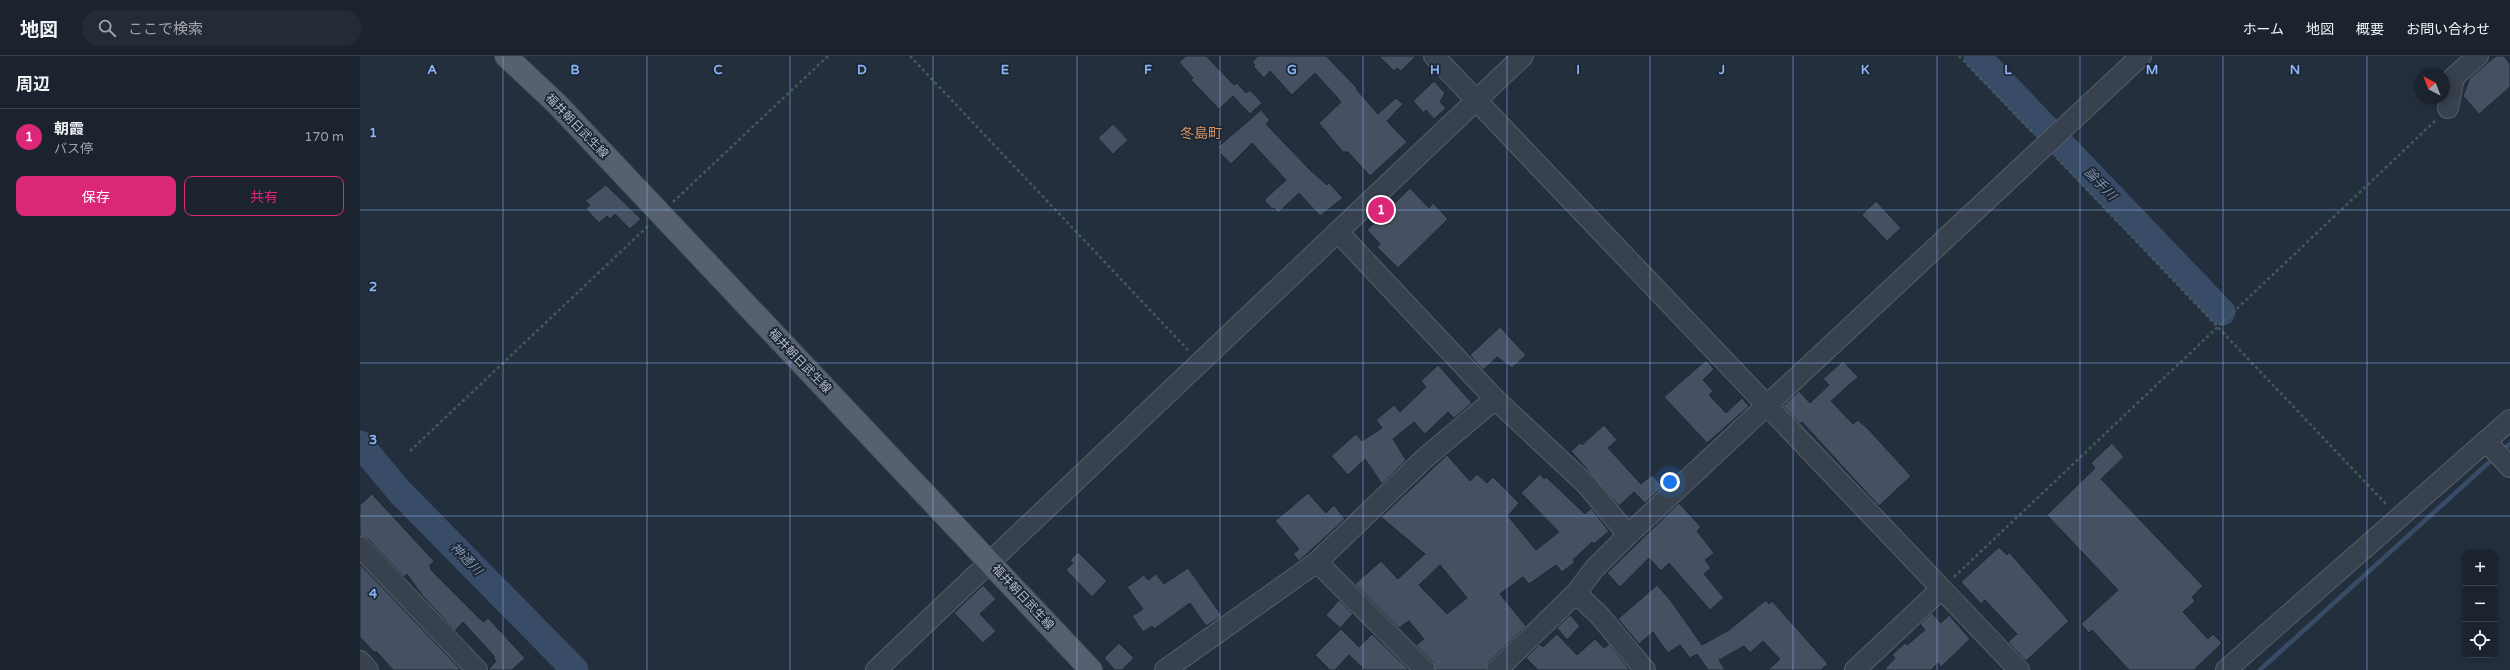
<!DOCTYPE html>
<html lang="ja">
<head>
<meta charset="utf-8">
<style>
	:root { --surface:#1b232e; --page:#242b36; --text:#f1f3f6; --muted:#a0a4aa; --line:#39404a; --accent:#db2777 }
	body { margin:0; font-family:"Varela Round","Noto Sans JP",sans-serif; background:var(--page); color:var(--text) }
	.controls { position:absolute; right:12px; bottom:12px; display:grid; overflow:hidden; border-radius:8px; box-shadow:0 2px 10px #0003 }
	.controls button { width:36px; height:36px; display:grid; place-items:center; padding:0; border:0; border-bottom:1px solid var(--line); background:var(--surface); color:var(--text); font:20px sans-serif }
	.compass { position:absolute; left:2054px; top:12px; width:36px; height:36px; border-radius:50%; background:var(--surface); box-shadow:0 2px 10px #0003; rotate:318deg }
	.you { position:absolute; left:1310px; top:426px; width:14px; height:14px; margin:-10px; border:3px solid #fff; border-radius:50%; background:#1a73e8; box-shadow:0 0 0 6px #1a73e833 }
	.badge { display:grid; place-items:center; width:26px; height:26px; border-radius:50%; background:var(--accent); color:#fff; font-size:13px; font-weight:700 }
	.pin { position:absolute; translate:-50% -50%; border:2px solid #fff; box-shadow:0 1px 4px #0006 }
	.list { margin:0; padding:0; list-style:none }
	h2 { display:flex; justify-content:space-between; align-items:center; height:52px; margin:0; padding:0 16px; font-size:17px }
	h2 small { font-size:13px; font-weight:400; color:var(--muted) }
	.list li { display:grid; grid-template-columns:26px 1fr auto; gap:12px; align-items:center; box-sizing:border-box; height:56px; padding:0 16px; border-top:1px solid var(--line) }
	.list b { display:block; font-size:15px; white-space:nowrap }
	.list p { margin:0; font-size:13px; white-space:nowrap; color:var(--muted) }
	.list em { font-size:13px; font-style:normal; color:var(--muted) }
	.actions { display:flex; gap:8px; padding:12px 16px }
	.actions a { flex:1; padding:9px 0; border:1px solid var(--accent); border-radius:8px; text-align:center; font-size:14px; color:var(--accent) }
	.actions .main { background:var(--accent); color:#fff }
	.icon { flex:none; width:22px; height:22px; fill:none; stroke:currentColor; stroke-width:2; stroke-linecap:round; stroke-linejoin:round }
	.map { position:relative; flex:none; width:2150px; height:614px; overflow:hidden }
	header { display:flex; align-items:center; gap:24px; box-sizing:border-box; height:56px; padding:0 20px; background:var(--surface); border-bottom:1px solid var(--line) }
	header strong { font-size:19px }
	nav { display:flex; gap:22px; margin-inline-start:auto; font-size:14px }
	.search { width:280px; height:36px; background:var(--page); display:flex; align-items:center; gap:10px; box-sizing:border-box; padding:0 14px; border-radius:22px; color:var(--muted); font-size:15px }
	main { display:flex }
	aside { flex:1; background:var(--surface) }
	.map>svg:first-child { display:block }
</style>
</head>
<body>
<header>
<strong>地図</strong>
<div class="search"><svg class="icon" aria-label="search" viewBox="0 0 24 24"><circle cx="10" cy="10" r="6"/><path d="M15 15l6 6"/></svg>ここで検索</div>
<nav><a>ホーム</a><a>地図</a><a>概要</a><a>お問い合わせ</a></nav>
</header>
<main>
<aside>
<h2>周辺<small></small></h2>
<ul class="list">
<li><span class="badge">1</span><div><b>朝霞</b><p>バス停</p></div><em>170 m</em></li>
</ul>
<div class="actions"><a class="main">保存</a><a>共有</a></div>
</aside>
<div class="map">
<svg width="2150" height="614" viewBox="0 0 2150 614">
	<rect width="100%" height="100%" fill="#242f3e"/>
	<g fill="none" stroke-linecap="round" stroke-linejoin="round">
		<g stroke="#394c67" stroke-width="4.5">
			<path d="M 2142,394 L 2150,388"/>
			<path d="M 1900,614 L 2135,401"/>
		</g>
		<g stroke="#394c67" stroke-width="27">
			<path d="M 1617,0 L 1862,256"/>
			<path d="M 0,388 L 39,435 L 215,614"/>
		</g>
	</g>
	<g fill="#455162" stroke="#1f2835" fill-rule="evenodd">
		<path d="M 826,0 L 846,0 L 874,29 L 877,27 L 886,37 L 890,34 L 902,47 L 890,58 L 873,40 L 859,53 L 831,24 L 833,22 L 819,6 Z"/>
		<path d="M 898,0 L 966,0 L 997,32 L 996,33 L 1018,58 L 1036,42 L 1043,48 L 1027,65 L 1047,86 L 1010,120 L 988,96 L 983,96 L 959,67 L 981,46 L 976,40 L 955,17 L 932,39 L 910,15 L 904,22 L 893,10 L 895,9 L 892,6 Z"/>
		<path d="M 1019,0 L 1056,0 L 1041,15 L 1037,12 L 1034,15 Z"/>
		<path d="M 2136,0 L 2144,0 L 2150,8 L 2150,31 L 2119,58 L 2103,40 L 2110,22 Z"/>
		<path d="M 1074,25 L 1085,37 L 1080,46 L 1086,52 L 1074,63 L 1066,54 L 1064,57 L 1053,45 Z"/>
		<path d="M 901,54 L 910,64 L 906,68 L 951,115 L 967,129 L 969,127 L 983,142 L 960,160 L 939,137 L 918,157 L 914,152 L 912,153 L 904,144 L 926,124 L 892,87 L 871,108 L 859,96 L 861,94 L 858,91 Z"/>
		<path d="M 753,68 L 768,84 L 753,98 L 738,82 Z"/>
		<path d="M 246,129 L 281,163 L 270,173 L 255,158 L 250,163 L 247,160 L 239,167 L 226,153 L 230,149 L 225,145 Z"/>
		<path d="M 1050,132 L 1069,152 L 1073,147 L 1088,163 L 1038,212 L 1017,191 L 1020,188 L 1007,174 Z"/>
		<path d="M 1516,145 L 1541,172 L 1527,185 L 1502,159 Z"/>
		<path d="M 1140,271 L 1166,299 L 1152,312 L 1137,301 L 1123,314 L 1110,299 Z"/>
		<path d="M 1346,304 L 1354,313 L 1343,324 L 1353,335 L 1349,339 L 1366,357 L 1382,342 L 1389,350 L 1347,387 L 1304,341 Z"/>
		<path d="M 1483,305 L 1498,321 L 1471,345 L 1493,368 L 1498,364 L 1509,374 L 1551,420 L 1519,450 L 1442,366 L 1440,368 L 1423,350 L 1439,335 L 1450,347 L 1469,329 L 1463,323 Z"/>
		<path d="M 1078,309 L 1112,347 L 1094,362 L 1088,356 L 1065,378 L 1054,366 L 1033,383 L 1046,404 L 1022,428 L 1005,403 L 988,419 L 971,400 L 996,378 L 1002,385 L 1022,372 L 1016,364 L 1034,349 L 1040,356 L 1066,331 L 1061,325 Z"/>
		<path d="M 1244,369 L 1257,384 L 1248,392 L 1281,428 L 1292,419 L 1303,431 L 1285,447 L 1274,436 L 1259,450 L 1211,395 L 1220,387 L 1222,389 Z"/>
		<path d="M 1752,387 L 1764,401 L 1741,423 L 1843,530 L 1832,541 L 1835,545 L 1823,556 L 1848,583 L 1853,578 L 1862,587 L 1834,614 L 1769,614 L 1732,574 L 1729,577 L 1721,568 L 1758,534 L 1687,459 L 1735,412 L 1731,407 Z"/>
		<path d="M 1087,399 L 1110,425 L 1117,418 L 1127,427 L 1133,421 L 1159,447 L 1148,460 L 1176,494 L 1199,476 L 1161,437 L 1180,418 L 1184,423 L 1186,421 L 1225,458 L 1231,452 L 1249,475 L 1234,488 L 1232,486 L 1213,504 L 1215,506 L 1202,516 L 1196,509 L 1169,528 L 1163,521 L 1140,538 L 1166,570 L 1129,606 L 1126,614 L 1076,614 L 1073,606 L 1056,589 L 1064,583 L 1049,565 L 1039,572 L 995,528 L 1021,505 L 1038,523 L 1065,498 L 1021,461 ZM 1080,509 L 1107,542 L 1087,558 L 1059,529 Z"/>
		<path d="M 948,437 L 966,457 L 974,449 L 985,463 L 939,505 L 933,498 L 939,493 L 915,465 Z"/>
		<path d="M 12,438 L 74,505 L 70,509 L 71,514 L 123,566 L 128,562 L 165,602 L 152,614 L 128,614 L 136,605 L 133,602 L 135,601 L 103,566 L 95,575 L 62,539 L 47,518 L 44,521 L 8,483 L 0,480 L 0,449 Z"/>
		<path d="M 1319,447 L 1341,471 L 1337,475 L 1354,497 L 1345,504 L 1351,512 L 1344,518 L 1364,542 L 1350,554 L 1309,507 L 1301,515 L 1289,502 L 1260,531 L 1247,517 Z"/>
		<path d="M 1639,491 L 1647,499 L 1649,496 L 1709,565 L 1666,605 L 1648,586 L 1657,578 L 1625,544 L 1621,548 L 1601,526 Z"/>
		<path d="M 718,496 L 747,525 L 732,541 L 706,514 L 713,507 L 710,504 Z"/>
		<path d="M 0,508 L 101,614 L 33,614 L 16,595 L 15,597 L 0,581 Z"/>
		<path d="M 828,512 L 862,560 L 846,570 L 830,547 L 794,573 L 792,570 L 783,576 L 772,560 L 783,553 L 767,531 L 784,519 L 788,524 L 796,518 L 804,528 Z"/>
		<path d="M 623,529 L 636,543 L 620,558 L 636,575 L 623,587 L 594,557 Z"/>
		<path d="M 1297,529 L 1311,545 L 1342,589 L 1369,574 L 1406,544 L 1409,548 L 1412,545 L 1468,608 L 1461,614 L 1408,614 L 1420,603 L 1403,585 L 1390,597 L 1384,590 L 1359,604 L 1365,614 L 1348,614 L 1337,598 L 1330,602 L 1320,589 L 1308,597 L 1293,576 L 1279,588 L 1258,563 Z"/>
		<path d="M 979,544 L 993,558 L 980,572 L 966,559 Z"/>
		<path d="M 1572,557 L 1581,567 L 1589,559 L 1610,583 L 1581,611 L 1578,607 L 1571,614 L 1524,614 L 1535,602 L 1532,599 L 1545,587 L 1547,589 L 1565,574 L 1560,568 Z"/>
		<path d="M 1210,559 L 1220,570 L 1207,584 L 1197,572 Z"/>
		<path d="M 981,573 L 999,591 L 1012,578 L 1049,614 L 1005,614 L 989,599 L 975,614 L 970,614 L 955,599 Z"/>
		<path d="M 1197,578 L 1217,599 L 1235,583 L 1244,592 L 1249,588 L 1270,614 L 1178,614 L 1166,602 L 1180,588 L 1183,591 Z"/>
		<path d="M 759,587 L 774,602 L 762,614 L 755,614 L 744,602 Z"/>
	</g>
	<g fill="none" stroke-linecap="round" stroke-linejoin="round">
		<defs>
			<g id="minor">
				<path d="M 1074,0 L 1659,614"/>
				<path d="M 2088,52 L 2094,21 L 2118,0"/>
				<path d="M 978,176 L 1135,343 L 1227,429 L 1268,479"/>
				<path d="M 2126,385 L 2150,411"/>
				<path d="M 0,491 L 117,614"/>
				<path d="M 957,506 L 1065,614"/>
				<path d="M 1216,537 L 1240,560 L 1285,614"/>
				<path d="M 0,605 L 8,614"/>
				<path d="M 516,614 L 1163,0"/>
				<path d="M 805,614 L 957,506 L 1065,402 L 1135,343"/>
				<path d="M 1137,614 L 1216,537 L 1234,513 L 1268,479 L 1781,0"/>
				<path d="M 1495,614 L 1581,533"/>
				<path d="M 1866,614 L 2150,364"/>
			</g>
			<path id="major" d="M 146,0 L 197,48 L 731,614"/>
		</defs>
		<use href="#minor" stroke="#565f6c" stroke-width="22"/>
		<use href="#major" stroke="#414a57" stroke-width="24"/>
		<g stroke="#44595c" stroke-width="2.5" stroke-dasharray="3 3" stroke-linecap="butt">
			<path d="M 550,0 L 828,294"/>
			<path d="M 1599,0 L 1674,78"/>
			<path d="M 1697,102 L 2027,449"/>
			<path d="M 313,146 L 468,0"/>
			<path d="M 50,395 L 288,170"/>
			<path d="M 1594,521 L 2077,63"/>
		</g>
		<use href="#minor" stroke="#38414e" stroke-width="20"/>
		<use href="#major" stroke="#56606e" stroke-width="22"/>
	</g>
	<path fill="none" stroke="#8ab4f8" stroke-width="1" stroke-opacity="0.55" d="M 143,0 L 143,614M 287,0 L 287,614M 430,0 L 430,614M 573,0 L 573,614M 717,0 L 717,614M 860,0 L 860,614M 1003,0 L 1003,614M 1147,0 L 1147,614M 1290,0 L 1290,614M 1433,0 L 1433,614M 1577,0 L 1577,614M 1720,0 L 1720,614M 1863,0 L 1863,614M 2007,0 L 2007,614M 0,154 L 2150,154M 0,307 L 2150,307M 0,460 L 2150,460"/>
	<g text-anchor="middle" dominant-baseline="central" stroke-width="3.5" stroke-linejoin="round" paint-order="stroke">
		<g font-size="12" fill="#b4bcc9" stroke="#1d2633">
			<text transform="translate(217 70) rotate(46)">福井朝日武生線</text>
			<text transform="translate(440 305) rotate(46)">福井朝日武生線</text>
			<text transform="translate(663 541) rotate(47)">福井朝日武生線</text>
		</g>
		<g font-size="13" font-style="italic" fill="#7c92b1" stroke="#1d2633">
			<text transform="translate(1740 128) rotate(46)">論手川</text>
			<text transform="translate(106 503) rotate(46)">神通川</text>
		</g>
		<g font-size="14" fill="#d59563" stroke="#1d2633">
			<text x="841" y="77">冬島町</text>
		</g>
	</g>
	<g font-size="13" text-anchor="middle" font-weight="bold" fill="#8ab4f8" stroke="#1d2633" stroke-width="3.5" stroke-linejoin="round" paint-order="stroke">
		<text x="72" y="18">A</text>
		<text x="215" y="18">B</text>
		<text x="358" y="18">C</text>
		<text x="502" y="18">D</text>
		<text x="645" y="18">E</text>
		<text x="788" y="18">F</text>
		<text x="932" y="18">G</text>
		<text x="1075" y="18">H</text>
		<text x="1218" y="18">I</text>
		<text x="1362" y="18">J</text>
		<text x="1505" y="18">K</text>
		<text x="1648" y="18">L</text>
		<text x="1792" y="18">M</text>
		<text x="1935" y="18">N</text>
		<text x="13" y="81">1</text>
		<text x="13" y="235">2</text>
		<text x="13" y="388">3</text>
		<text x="13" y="542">4</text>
	</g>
</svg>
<div class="controls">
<button>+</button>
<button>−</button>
<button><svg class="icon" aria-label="locate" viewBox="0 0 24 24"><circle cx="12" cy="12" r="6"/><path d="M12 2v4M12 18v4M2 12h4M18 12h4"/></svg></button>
</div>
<svg class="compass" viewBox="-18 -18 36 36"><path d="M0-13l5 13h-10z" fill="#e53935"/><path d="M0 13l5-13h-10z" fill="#a0a4aa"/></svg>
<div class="you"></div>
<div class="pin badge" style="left:1021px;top:154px">1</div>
</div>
</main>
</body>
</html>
